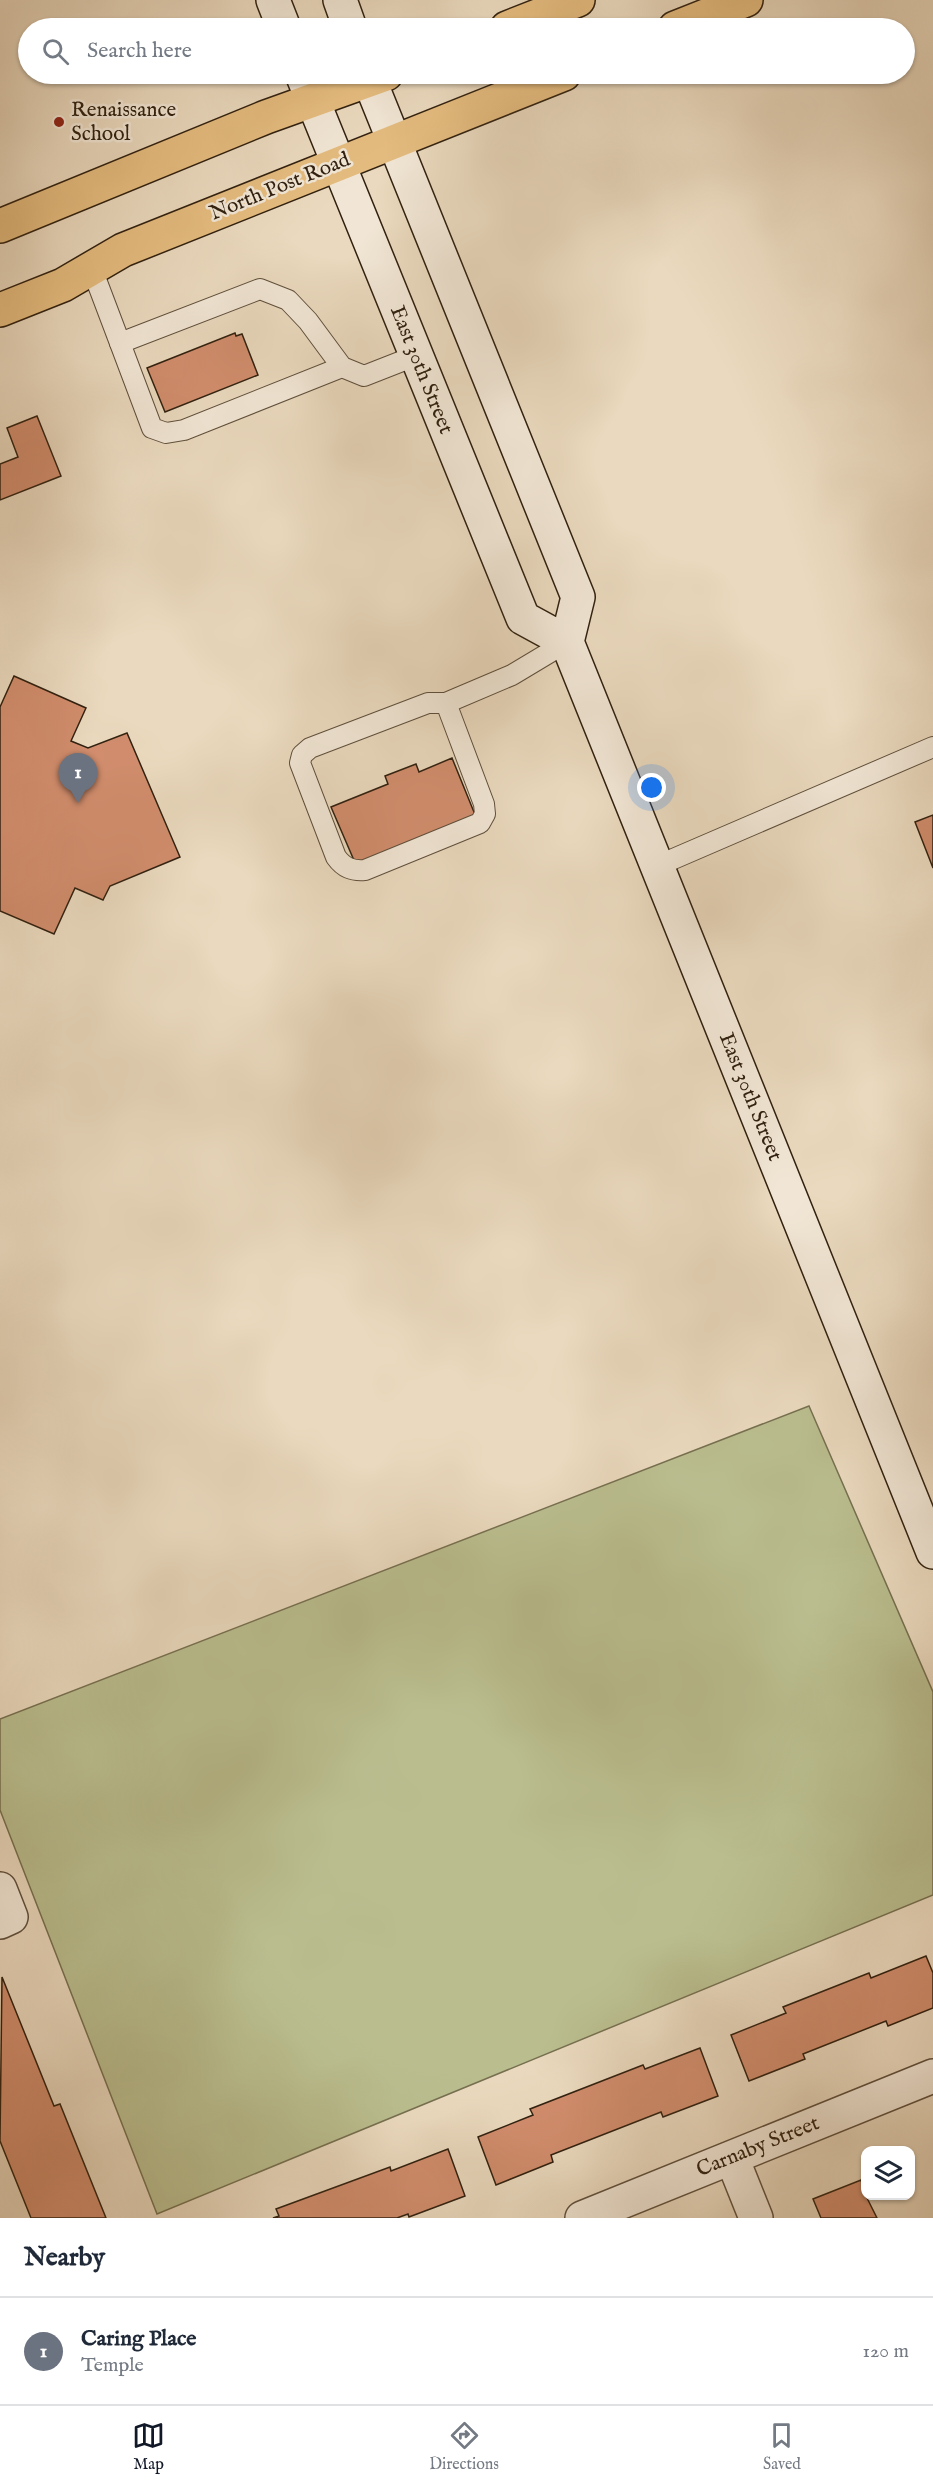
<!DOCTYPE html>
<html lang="en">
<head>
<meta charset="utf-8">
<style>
	:root { --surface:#fff; --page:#f6f6f7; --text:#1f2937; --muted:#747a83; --line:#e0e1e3; --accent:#111827 }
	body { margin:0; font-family:"IM FELL English",serif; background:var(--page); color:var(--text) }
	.controls { position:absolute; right:18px; bottom:18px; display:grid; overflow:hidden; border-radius:12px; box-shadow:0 2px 4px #0004 }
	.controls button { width:54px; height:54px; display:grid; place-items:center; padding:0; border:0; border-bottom:2px solid var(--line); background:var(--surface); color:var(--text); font:30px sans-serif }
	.you { position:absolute; left:652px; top:788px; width:21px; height:21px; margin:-15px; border:4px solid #fff; border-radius:50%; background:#1a73e8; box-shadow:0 0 0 9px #1a73e833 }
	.badge { display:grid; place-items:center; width:39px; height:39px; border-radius:50%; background:var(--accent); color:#fff; font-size:20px; font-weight:700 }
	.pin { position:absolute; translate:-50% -50px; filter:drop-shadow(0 2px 3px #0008) }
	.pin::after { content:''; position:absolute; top:32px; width:21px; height:18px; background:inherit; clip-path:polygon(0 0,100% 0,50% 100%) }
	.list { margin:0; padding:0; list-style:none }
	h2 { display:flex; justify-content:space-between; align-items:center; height:78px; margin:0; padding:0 24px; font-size:26px }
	h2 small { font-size:20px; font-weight:400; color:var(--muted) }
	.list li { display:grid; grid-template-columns:39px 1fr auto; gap:18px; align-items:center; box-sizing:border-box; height:108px; padding:0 24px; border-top:2px solid var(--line) }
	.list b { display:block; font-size:22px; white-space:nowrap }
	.list p { margin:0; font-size:20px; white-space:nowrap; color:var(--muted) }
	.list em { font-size:20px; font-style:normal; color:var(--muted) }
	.icon { flex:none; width:33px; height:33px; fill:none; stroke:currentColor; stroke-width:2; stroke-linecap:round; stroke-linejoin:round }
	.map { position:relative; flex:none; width:933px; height:2218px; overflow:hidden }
	.search { position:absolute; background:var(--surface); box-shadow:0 2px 4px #0004; left:18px; right:18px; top:18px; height:66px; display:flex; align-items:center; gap:15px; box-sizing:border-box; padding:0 21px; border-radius:33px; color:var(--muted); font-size:22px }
	.sheet { height:186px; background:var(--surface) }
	nav { display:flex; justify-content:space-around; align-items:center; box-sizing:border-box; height:84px; border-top:2px solid var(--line); background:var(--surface); font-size:16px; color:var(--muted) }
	nav a { display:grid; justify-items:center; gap:3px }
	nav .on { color:var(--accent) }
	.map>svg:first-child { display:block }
</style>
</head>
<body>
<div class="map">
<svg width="933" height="2218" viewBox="0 0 933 2218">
	<rect width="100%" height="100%" fill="#ead9be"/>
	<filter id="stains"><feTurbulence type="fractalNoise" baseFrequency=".00333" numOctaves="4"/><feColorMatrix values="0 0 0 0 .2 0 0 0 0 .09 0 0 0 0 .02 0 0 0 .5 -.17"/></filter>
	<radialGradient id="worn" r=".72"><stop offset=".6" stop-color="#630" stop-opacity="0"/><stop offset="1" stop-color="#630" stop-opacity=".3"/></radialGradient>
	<path fill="#babe8f" stroke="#767050" stroke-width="1.5" d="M 809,1406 L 933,1692 L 933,1895 L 157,2214 L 0,1810 L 0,1719 Z"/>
	<g fill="#d18d6d" stroke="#312110" stroke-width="1.5">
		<path d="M 235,333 L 236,336 L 242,334 L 258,375 L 165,412 L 147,368 Z"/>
		<path d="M 37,416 L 61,476 L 0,500 L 0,464 L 18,457 L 7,428 Z"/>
		<path d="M 14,676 L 86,708 L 71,741 L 88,748 L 127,733 L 180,857 L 110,886 L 103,900 L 75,888 L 54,934 L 0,911 L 0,707 Z"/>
		<path d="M 452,758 L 476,817 L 356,865 L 331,807 L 388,784 L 385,776 L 416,764 L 419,772 Z"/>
		<path d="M 933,815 L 933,868 L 915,822 Z"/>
		<path d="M 926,1956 L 933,1973 L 933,2008 L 888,2026 L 886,2021 L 803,2054 L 805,2059 L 749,2081 L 731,2035 L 786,2013 L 783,2007 L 869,1973 L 871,1978 Z"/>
		<path d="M 2,1977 L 54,2106 L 60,2104 L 106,2218 L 31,2218 L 0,2141 Z"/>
		<path d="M 700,2048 L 718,2096 L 663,2117 L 661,2112 L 551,2155 L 553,2162 L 496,2185 L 478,2137 L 533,2115 L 530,2109 L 643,2065 L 645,2069 Z"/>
		<path d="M 448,2149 L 465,2196 L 409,2217 L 408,2214 L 397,2218 L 273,2218 L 279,2216 L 276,2209 L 390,2167 L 391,2171 Z"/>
		<path d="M 861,2180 L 866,2196 L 877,2218 L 821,2218 L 813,2199 Z"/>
	</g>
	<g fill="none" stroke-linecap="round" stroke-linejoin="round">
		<defs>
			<g id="service">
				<path d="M 92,269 L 120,343 L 260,289 L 288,300 L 308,321 L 342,367 L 364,376 L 415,356"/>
				<path d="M 120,343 L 152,428 L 166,433 L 184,430 L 342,367"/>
				<path d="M 446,703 L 484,804 L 485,814 L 480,823 L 365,870 C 352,871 344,868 336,857 L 300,763 L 302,755 L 310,748 L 428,703 L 446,703 L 512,675 L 567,642"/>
				<path d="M 657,866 L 933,747"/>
			</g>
			<g id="minor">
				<path d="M 0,1889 L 11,1917 L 0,1922"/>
				<path d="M 732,2158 L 756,2218"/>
				<path d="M 582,2218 L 933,2076"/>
			</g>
			<g id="secondary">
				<path d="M 273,0 L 284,28"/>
				<path d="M 340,0 L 350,28"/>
				<path d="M 302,74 L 523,618 L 567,642"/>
				<path d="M 367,74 L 578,597 L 567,642 L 933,1552"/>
			</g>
			<g id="primary">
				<path d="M 507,28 L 578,0"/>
				<path d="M 675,28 L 746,0"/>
				<path d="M 0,226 L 266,117 L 386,74"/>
				<path d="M 0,310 L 63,285 L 123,250 L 564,74"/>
			</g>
		</defs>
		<use href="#service" stroke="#5f4f3c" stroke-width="22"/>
		<use href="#minor" stroke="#5f4f3c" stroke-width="36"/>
		<use href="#secondary" stroke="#312110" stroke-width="36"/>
		<use href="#primary" stroke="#312110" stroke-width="36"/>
		<use href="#service" stroke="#f1e6d5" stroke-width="20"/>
		<use href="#minor" stroke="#f1e6d5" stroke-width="33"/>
		<use href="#secondary" stroke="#f1e6d5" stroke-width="33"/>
		<use href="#primary" stroke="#e5bc7f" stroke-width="33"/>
	</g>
	<circle fill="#8f2418" stroke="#f1e6d5" stroke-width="2" cx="59" cy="122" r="6"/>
	<g text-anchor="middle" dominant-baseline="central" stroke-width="5" stroke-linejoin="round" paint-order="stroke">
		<g font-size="21" fill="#312110" stroke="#f1e6d5" text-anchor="start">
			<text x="71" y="110">Renaissance<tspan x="71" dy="24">School</tspan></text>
		</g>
		<g font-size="21" fill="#312110" stroke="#f1e6d5">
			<text transform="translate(280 187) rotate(-22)">North Post Road</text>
			<text transform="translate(421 370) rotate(68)">East 30th Street</text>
			<text transform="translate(750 1097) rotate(68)">East 30th Street</text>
			<text transform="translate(758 2147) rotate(-22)">Carnaby Street</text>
		</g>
	</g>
	<rect width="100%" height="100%" filter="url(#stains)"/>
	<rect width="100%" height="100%" fill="url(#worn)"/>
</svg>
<div class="controls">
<button><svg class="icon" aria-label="layers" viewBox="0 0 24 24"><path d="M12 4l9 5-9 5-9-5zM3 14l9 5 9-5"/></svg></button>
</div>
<div class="you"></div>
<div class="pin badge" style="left:78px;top:803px;background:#6b7280">1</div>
<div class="search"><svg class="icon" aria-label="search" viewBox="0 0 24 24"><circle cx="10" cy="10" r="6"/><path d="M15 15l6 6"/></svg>Search here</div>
</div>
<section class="sheet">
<h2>Nearby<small></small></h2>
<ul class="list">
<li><span class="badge" style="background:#6b7280">1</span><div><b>Caring Place</b><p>Temple</p></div><em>120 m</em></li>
</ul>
</section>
<nav>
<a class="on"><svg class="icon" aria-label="map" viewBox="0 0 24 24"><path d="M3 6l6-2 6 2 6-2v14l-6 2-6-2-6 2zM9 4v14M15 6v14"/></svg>Map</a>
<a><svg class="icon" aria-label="directions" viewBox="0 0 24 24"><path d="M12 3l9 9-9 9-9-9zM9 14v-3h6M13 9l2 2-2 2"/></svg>Directions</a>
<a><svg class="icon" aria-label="saved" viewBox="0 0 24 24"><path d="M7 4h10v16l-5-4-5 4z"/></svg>Saved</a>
</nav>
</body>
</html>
